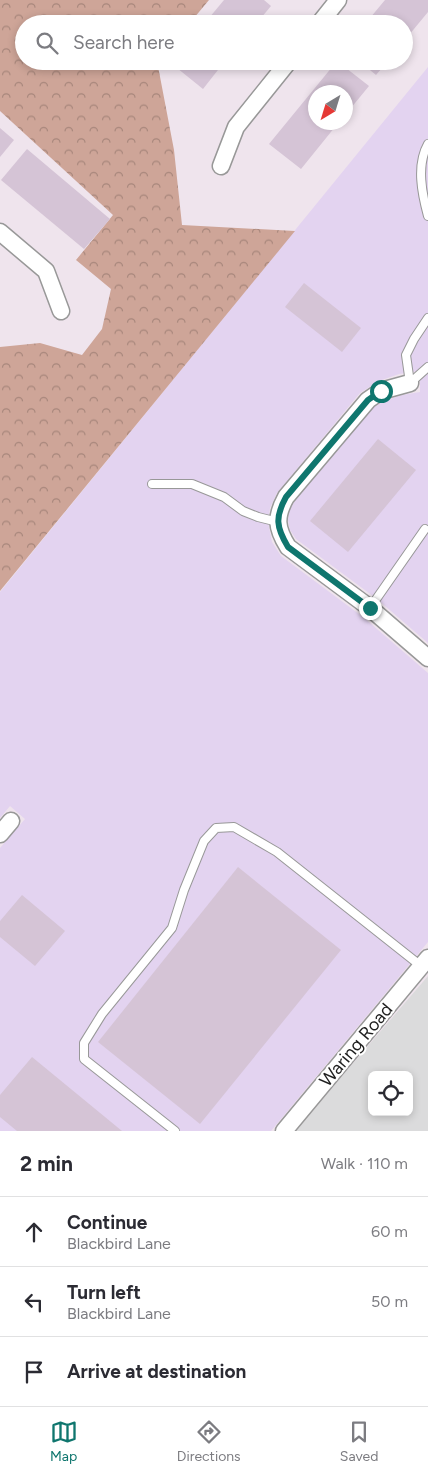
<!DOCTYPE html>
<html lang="en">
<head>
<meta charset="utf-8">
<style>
	:root { --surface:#fff; --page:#f7f7f7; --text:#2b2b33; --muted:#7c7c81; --line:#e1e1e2; --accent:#0f766e }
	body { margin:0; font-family:Figtree,sans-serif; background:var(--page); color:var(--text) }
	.controls { position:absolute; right:15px; bottom:15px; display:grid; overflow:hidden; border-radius:8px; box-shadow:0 2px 8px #0003 }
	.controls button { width:45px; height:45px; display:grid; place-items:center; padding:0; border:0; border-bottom:1px solid var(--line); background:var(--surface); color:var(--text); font:25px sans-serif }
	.compass { position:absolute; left:308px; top:85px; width:45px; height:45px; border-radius:50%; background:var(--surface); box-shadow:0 2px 8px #0003; rotate:218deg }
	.stop { position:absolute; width:15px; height:15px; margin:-11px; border:4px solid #0f766e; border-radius:50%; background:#fff }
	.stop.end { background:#0f766e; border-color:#fff; box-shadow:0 1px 5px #0008 }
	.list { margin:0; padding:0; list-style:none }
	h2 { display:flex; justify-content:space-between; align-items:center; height:65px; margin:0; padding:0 20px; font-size:21px }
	h2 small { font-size:16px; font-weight:400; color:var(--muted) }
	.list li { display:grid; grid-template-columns:32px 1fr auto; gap:15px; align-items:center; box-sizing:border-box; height:70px; padding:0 20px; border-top:1px solid var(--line) }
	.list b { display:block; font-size:19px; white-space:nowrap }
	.list p { margin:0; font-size:16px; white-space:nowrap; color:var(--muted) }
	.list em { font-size:16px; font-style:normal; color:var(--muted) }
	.icon { flex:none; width:28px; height:28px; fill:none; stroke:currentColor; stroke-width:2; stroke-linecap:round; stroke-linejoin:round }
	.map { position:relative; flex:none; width:428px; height:1131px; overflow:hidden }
	.search { position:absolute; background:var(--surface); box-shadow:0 2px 8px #0003; left:15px; right:15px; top:15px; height:55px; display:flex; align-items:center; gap:12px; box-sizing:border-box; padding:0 18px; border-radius:28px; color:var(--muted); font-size:19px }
	.sheet { height:275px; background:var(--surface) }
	nav { display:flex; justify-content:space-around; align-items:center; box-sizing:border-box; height:70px; border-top:1px solid var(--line); background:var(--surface); font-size:14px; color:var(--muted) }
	nav a { display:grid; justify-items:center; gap:2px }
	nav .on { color:var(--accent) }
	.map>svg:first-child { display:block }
</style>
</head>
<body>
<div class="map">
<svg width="428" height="1131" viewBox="0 0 428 1131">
	<defs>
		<pattern id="forest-crowns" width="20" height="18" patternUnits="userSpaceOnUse" patternTransform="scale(1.25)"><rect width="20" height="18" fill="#cea598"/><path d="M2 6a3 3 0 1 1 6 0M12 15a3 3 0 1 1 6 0" fill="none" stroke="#a7867b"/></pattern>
	</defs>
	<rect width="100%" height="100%" fill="#efe4ed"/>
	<path fill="#dbdbdc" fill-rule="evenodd" d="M 428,976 L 428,1131 L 296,1131 L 343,1075 ZM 372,1075 L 409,1075 L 409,1112 L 372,1112 Z"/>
	<path fill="#e3d3f0" d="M 428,67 L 428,643 L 377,599 L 296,539 L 290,530 L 288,520 L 289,511 L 294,502 L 374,407 L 384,401 L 402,395 L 420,392 L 420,371 L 399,374 L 379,381 L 360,393 L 277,493 L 270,508 L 268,522 L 272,542 L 281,556 L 363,617 L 428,673 L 428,942 L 271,1131 L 0,1131 L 0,848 L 25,819 L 10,806 L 0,818 L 0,592 Z"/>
	<path fill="url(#forest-crowns)" d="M 0,0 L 209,0 L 189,24 L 24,24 L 24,61 L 157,61 L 174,150 L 182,225 L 295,231 L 0,591 L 0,347 L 40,343 L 82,355 L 102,329 L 111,289 L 76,260 L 113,215 L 0,111 Z"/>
	<g fill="#d5c4d6">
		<path d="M 224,0 L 264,0 L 271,6 L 256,24 L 204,24 Z"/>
		<path d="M 385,0 L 428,0 L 428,12 L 404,41 L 404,24 L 365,24 Z"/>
		<path d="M 174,61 L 225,61 L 203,89 L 172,64 Z"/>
		<path d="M 337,61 L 369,86 L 346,114 L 346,92 L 316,92 L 316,122 L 339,122 L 301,169 L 269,144 Z"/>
		<path d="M 359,61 L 388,61 L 376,75 Z"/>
		<path d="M 0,128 L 14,140 L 0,157 Z"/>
		<path d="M 27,149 L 110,219 L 84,249 L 1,180 Z"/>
		<path d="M 304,283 L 361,328 L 342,352 L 285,307 Z"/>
		<path d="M 378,439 L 416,470 L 348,552 L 310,521 Z"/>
		<path d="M 238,867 L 341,950 L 200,1124 L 98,1042 Z"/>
		<path d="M 22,895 L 65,931 L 35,966 L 0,937 L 0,921 Z"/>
		<path d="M 32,1057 L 122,1131 L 17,1131 L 0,1117 L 0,1095 Z"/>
	</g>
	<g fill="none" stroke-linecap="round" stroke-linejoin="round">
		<defs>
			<g id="service">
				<path d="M 428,144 C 416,165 422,194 428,216"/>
				<path d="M 410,383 L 406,355 L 414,339 L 428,318"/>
				<path d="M 410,383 L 428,367"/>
				<path d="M 152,484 L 192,484 L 224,497 L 243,511 L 258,517 L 278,522"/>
				<path d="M 370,608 L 425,529"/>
				<path d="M 175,1131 L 84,1059 L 84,1043 L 102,1014 L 172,928 L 184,890 L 204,841 L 216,828 L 234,827 L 277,852 L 421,966"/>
			</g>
			<g id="minor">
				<path d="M 319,24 L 338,0"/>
				<path d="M 221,166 L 236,127 L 289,61"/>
				<path d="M 0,232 L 46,271 L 61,311"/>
				<path d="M 410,383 L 381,391 L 368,400 L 286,497 C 275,517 276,528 288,547 L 370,608 L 428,658"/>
				<path d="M 0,834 L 11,821"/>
				<path d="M 284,1131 L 428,958"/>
			</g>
		</defs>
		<use href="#service" stroke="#989898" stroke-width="10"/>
		<use href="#minor" stroke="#989898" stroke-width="19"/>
		<use href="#service" stroke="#fff" stroke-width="8"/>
		<use href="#minor" stroke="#fff" stroke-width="16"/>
	</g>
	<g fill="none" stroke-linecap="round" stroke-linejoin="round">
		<path stroke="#0f766e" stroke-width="6" d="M 370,608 L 288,547 C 276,527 275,517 286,497 L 368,400 L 381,391"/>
	</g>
	<g text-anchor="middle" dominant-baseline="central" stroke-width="4" stroke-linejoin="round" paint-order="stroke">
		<g font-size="18" fill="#1e1e1e" stroke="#fff">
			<text transform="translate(356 1045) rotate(-50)">Waring Road</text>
		</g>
	</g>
</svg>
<div class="controls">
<button><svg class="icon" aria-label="locate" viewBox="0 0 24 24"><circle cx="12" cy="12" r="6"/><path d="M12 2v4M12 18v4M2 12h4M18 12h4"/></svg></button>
</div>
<svg class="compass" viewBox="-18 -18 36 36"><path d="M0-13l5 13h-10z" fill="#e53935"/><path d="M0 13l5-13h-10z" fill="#7c7c81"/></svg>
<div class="stop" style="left:381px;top:391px"></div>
<div class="stop end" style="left:370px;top:608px"></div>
<div class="search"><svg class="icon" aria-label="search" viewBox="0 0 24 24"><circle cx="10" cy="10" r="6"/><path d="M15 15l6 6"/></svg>Search here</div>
</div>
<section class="sheet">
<h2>2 min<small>Walk · 110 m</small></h2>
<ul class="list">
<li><svg class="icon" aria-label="ahead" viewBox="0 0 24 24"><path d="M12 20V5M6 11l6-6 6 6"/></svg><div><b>Continue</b><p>Blackbird Lane</p></div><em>60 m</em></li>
<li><svg class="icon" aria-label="left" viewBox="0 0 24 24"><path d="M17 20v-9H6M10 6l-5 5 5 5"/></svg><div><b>Turn left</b><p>Blackbird Lane</p></div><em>50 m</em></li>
<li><svg class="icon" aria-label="arrive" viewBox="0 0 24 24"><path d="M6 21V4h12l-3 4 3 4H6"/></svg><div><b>Arrive at destination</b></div></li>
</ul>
</section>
<nav>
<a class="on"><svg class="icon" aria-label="map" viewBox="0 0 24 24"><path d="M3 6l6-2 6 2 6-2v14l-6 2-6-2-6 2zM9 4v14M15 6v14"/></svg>Map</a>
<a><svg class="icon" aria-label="directions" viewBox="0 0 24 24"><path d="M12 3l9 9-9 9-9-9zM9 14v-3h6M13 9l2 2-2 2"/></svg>Directions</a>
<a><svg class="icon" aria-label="saved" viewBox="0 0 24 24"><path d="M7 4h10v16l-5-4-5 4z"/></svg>Saved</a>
</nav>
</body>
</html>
